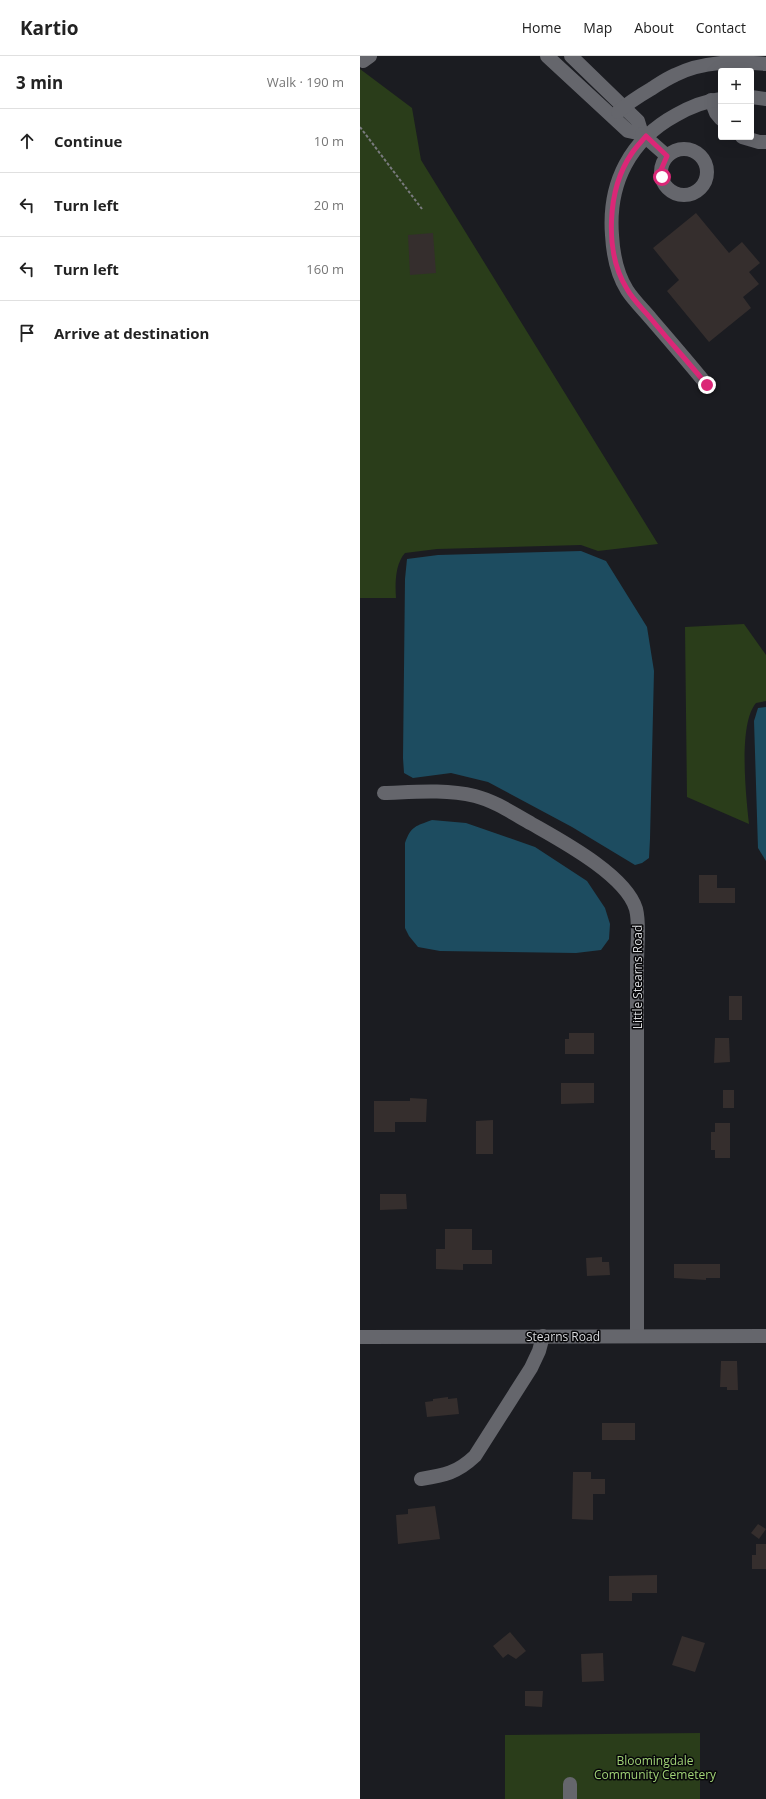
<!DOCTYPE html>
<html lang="en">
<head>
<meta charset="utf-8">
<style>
	:root { --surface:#fff; --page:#f6f6f6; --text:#222; --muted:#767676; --line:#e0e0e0 }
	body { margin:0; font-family:"Open Sans",sans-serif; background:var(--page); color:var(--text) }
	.controls { position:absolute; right:12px; top:12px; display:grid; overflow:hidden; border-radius:4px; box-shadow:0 4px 16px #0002 }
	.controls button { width:36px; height:36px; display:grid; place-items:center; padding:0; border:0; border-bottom:1px solid var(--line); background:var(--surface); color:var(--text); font:20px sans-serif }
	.stop { position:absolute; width:12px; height:12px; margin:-9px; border:3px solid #db2777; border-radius:50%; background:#fff }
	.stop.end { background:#db2777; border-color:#fff; box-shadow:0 1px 4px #0008 }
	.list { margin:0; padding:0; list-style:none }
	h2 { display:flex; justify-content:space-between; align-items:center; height:52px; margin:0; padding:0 16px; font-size:17px }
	h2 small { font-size:13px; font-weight:400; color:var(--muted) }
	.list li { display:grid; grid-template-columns:26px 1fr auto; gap:12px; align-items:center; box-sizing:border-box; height:64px; padding:0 16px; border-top:1px solid var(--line) }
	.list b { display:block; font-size:15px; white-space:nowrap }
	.list em { font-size:13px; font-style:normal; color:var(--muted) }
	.icon { flex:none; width:22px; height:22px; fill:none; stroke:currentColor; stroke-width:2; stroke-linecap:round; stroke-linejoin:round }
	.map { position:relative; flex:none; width:406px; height:1743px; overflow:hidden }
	header { display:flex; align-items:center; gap:24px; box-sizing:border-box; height:56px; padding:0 20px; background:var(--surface); border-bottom:1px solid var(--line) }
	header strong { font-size:19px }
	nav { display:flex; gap:22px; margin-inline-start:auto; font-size:14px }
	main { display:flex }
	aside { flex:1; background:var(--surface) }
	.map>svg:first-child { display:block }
</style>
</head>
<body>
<header>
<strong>Kartio</strong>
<nav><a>Home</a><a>Map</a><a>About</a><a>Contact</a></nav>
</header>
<main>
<aside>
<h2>3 min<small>Walk · 190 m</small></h2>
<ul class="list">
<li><svg class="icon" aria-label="ahead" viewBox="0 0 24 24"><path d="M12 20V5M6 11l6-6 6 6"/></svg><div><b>Continue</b></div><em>10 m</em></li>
<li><svg class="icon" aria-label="left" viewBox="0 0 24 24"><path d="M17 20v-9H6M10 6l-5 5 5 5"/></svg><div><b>Turn left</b></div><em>20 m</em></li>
<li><svg class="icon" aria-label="left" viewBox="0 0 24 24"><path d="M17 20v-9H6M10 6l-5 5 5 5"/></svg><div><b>Turn left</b></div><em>160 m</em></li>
<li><svg class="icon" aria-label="arrive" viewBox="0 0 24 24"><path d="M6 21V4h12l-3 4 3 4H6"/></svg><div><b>Arrive at destination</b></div></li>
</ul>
</aside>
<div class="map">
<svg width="406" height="1743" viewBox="0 0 406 1743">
	<rect width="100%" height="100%" fill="#1b1c21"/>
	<g fill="#2a3d1a">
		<path d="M 0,13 L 52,52 L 61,104 L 298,488 L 238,495 L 221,489 L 77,493 L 45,497 C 35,508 35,528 36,542 L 0,542 Z"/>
		<path d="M 384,568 L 406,599 L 406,645 L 396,647 C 378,668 386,740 389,768 L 327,741 L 325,571 Z"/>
		<path d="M 340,1677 L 340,1743 L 145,1743 L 145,1679 Z"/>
	</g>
	<g fill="#1d4c60">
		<path d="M 221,495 L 246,505 L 287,571 L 294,615 L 290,783 L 289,802 L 282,807 L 275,809 L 212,771 L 128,726 L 91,717 L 53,722 L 44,717 L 43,702 L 45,523 L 47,503 L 78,499 Z"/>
		<path d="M 406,651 L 406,805 L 398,792 L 394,665 L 398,652 Z"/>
		<path d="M 72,764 L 106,767 L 175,791 L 227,825 L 245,852 L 250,868 L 249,883 L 241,894 L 216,897 L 80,895 L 58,891 L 49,880 L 45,872 L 45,787 C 51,770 56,770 72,764 Z"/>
	</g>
	<g fill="#352e2d">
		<path d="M 336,157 L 369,197 L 382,186 L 400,207 L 389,216 L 399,228 L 383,241 L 391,252 L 349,286 L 307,235 L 319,224 L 293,192 Z"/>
		<path d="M 73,177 L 76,217 L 50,219 L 48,179 Z"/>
		<path d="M 339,819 L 357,819 L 357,832 L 375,832 L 375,847 L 339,847 Z"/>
		<rect x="369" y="940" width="13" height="24"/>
		<path d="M 209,977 L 234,977 L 234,998 L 205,998 L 205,983 L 209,983 Z"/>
		<path d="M 355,982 L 369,982 L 370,1006 L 354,1007 Z"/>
		<path d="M 201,1027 L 234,1027 L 234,1047 L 201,1048 Z"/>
		<rect x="363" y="1034" width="11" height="18"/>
		<path d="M 50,1042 L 67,1043 L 66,1066 L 35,1066 L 35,1076 L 14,1076 L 14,1045 L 50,1045 Z"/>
		<path d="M 133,1064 L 133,1098 L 116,1098 L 116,1065 Z"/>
		<path d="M 355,1067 L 370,1067 L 370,1102 L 355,1102 L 355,1094 L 351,1094 L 351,1076 L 355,1076 Z"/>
		<path d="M 20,1138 L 46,1138 L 47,1153 L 20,1154 Z"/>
		<path d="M 85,1173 L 112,1173 L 112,1194 L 132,1194 L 132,1208 L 103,1208 L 103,1214 L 76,1213 L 76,1193 L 85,1193 Z"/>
		<path d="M 242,1201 L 242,1206 L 249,1206 L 250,1219 L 227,1220 L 226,1202 Z"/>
		<path d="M 314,1208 L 360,1208 L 360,1222 L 346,1222 L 346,1224 L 314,1222 Z"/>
		<path d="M 361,1305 L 377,1305 L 378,1334 L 367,1334 L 367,1331 L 360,1331 Z"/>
		<path d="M 88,1341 L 88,1343 L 97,1342 L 99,1358 L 67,1361 L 65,1346 L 73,1345 L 73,1343 Z"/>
		<rect x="242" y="1367" width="33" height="17"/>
		<path d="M 213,1416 L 231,1416 L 231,1423 L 245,1423 L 245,1438 L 233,1438 L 233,1464 L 212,1463 Z"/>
		<path d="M 75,1450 L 80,1483 L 38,1488 L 36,1459 L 48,1458 L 48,1453 Z"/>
		<path d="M 398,1468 L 406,1473 L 399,1483 L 391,1477 Z"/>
		<path d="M 396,1488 L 406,1488 L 406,1513 L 392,1513 L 392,1499 L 396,1499 Z"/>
		<path d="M 297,1519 L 297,1537 L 272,1537 L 272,1545 L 249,1545 L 249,1520 Z"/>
		<path d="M 150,1576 L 166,1595 L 156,1603 L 148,1598 L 143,1602 L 133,1590 Z"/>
		<path d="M 322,1580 L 345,1587 L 335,1616 L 312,1609 Z"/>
		<path d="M 243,1597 L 244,1625 L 222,1626 L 221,1598 Z"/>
		<path d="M 165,1635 L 183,1635 L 182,1651 L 165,1650 Z"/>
	</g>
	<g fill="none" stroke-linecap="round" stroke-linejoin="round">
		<path stroke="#7a7b7f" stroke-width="2" stroke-dasharray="3 2" stroke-linecap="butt" d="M 0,71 L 62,153"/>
		<g stroke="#65666c" stroke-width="14">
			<path d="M 187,0 L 268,75 L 282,78 L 278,65 L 211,0"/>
			<path d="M 3,5 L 10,0"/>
			<path d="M 391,41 L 406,43"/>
			<path d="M 351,44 L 356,57 L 361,63"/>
			<path d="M 258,56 C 268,47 279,40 291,33 C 299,28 306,23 315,19 C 343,5 375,5 406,8"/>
			<path d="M 282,78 L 307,100"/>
			<path d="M 382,81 L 399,86 L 406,86"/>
			<circle cx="324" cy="116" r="23"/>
			<path d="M 347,329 C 329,307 311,286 292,264 C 284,254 274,245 267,234 C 257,218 253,198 252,179 C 248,127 270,84 316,59 C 330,51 345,45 361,43"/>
			<path d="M 24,737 C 54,736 85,733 115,740 C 135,745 154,758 172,768 C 200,784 266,819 276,853 C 280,869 277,890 277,907 L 277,1280"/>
			<path d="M 0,1281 L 406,1280"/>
			<path d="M 61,1423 C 85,1419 97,1417 115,1400 L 171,1312 L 179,1295 L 183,1280"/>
			<path d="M 210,1728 L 210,1743"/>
		</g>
	</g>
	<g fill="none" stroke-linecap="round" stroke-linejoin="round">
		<path stroke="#db2777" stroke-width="5" d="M 302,121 L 301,114 L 307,100 L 286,80 C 281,86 276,91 272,97 C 247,133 244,196 267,233 C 273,244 284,254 292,264 C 310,286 329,307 347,329"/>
	</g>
	<g text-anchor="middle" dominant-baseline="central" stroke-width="3" stroke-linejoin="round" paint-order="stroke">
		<g font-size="12" fill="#dadbde" stroke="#070709">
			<text transform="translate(277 921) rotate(-90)">Little Stearns Road</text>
			<text x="203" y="1280">Stearns Road</text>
		</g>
		<g font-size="12" fill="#a0d276" stroke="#070709">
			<text x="295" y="1704">Bloomingdale<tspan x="295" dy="14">Community Cemetery</tspan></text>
		</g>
	</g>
</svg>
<div class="controls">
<button>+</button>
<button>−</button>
</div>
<div class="stop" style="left:302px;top:121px"></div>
<div class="stop end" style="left:347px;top:329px"></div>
</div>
</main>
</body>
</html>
